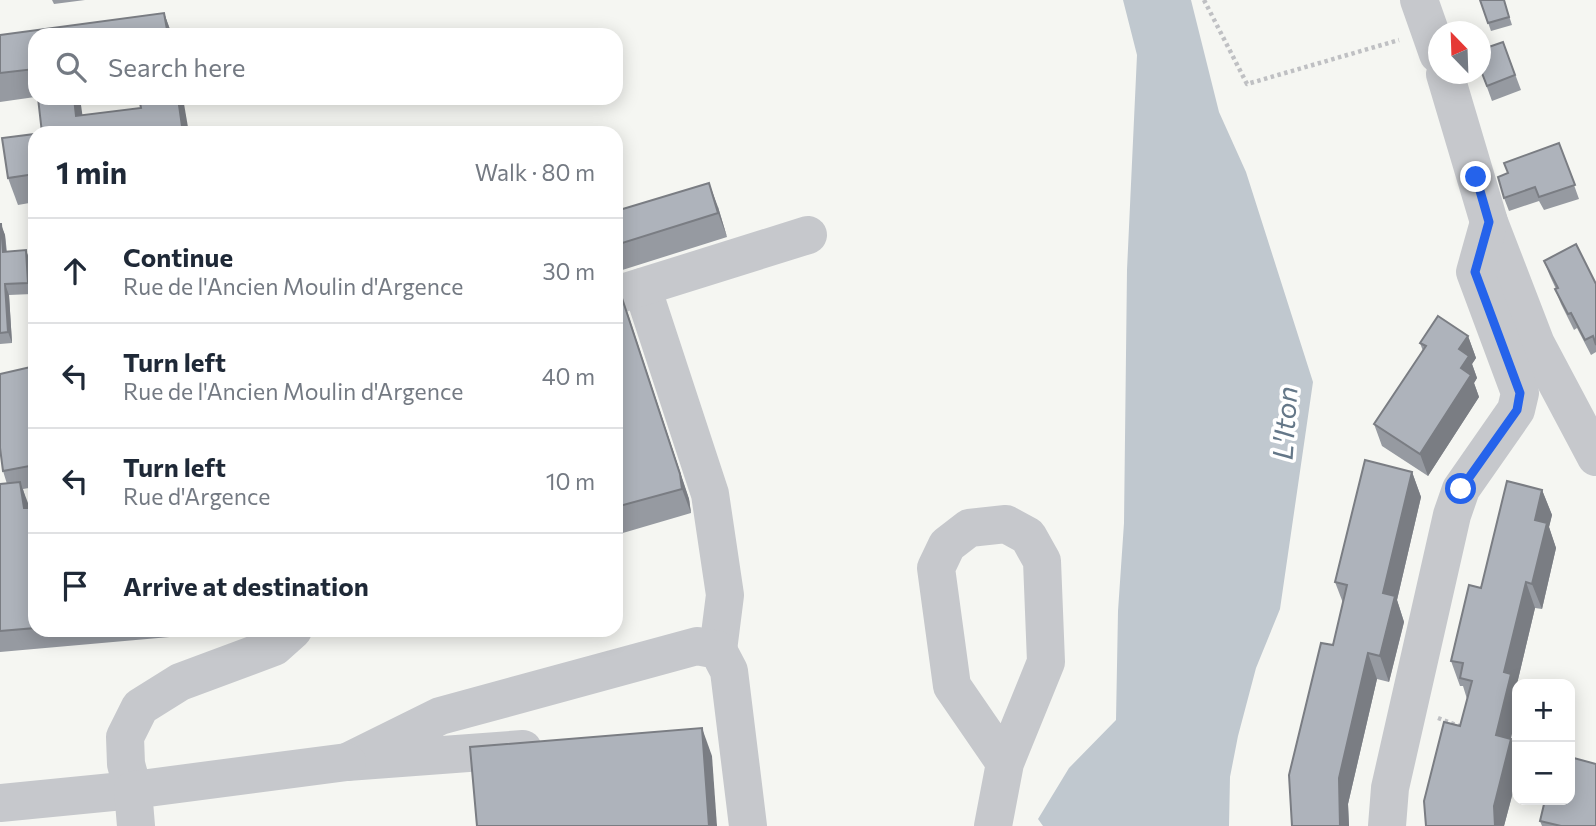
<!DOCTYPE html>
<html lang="en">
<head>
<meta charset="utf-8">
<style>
	:root { --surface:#fff; --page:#f6f6f7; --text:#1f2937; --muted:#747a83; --line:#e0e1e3 }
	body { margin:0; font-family:Commissioner,sans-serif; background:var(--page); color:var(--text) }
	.controls { position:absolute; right:21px; bottom:21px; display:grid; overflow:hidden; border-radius:14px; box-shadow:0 4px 18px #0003 }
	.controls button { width:63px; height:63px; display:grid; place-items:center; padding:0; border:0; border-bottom:2px solid var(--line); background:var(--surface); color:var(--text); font:35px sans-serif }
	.compass { position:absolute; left:1428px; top:21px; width:63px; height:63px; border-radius:50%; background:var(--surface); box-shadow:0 4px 18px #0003; rotate:337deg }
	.stop { position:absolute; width:21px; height:21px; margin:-16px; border:5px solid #2563eb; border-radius:50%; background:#fff }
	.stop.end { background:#2563eb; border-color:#fff; box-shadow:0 2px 7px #0008 }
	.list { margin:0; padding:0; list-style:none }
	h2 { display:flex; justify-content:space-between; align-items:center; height:91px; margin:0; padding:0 28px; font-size:30px }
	h2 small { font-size:23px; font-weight:400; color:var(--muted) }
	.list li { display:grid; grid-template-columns:46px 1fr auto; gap:21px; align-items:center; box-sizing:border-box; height:105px; padding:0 28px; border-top:2px solid var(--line) }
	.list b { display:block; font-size:26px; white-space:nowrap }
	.list p { margin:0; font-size:23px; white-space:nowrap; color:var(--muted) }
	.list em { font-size:23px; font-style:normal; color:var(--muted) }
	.icon { flex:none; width:38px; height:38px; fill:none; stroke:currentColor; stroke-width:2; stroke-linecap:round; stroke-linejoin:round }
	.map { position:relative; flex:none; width:1596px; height:826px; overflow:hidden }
	.search { position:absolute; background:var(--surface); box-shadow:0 4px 18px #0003; left:28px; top:28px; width:595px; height:77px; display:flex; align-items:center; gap:18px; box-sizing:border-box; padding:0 24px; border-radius:21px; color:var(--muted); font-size:26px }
	.panel { position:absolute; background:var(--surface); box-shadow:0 4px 18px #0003; left:28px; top:126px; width:595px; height:511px; border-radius:21px }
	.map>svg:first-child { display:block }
</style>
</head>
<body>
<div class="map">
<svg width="1596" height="826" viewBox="0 0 1596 826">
	<rect width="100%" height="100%" fill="#f5f6f2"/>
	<path fill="#c0c8cf" d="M 1123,0 L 1191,0 L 1219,112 L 1246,172 L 1313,382 L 1280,609 L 1256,668 L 1238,736 L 1230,777 L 1229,826 L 1043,826 L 1038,819 L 1069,768 L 1116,720 L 1118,611 L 1124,523 L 1127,270 L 1137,55 Z"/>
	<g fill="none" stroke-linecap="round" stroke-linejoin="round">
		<g stroke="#bfc0c3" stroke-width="4.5" stroke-dasharray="3.5 3.5" stroke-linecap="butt">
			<path d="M 1204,0 L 1247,84 L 1399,40"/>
			<path d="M 1438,718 L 1459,726"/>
		</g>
		<g stroke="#c6c8cc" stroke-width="38">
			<path d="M 1419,0 L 1438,54"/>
			<path d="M 1445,74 L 1489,222 L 1536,344 L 1596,457"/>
			<path d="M 642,287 L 710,494 L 725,595 L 718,650"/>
			<path d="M 616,295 L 808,235"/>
			<path d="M 523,749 L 347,762 L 440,716 L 697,646 L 718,650 L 729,671 L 748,826"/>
			<path d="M 0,803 L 133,790 L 126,764 L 125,737 L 140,707 L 180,682 L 274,647 L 293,630"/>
			<path d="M 136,826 L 133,790 L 347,762"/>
			<path d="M 993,826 L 1005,763 L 1046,662 L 1042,561 L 1028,536 L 1006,524 L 969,528 L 947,545 L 936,568 L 952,686 L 1005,763"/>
			<path d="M 1387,826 L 1390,788 L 1452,515 L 1461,489 L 1516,410 L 1520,393 L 1475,272 L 1489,222"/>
		</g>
	</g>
	<g fill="#969aa1">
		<path d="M 52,0 L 85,0 L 54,4 Z"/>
		<path d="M 1480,0 L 1504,0 L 1512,25 L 1491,31 Z"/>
		<path d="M 164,13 L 172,35 L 35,35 L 35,97 L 0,102 L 0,35 Z"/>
		<path d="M 1503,42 L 1521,90 L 1492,101 L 1480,68 Z"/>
		<path d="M 35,134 L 35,202 L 18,205 L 8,178 Z"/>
		<path d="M 1559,143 L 1579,199 L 1544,210 L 1539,201 L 1509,211 L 1504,198 L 1508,173 Z"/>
		<path d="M 718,207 L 727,237 L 616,272 L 616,211 Z"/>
		<path d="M 0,224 L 5,235 L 7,252 L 26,250 L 30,262 L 32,294 L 9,295 L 12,343 L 0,344 Z"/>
		<path d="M 1544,261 L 1596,284 L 1596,352 L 1591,355 L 1577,328 L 1574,330 L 1561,304 L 1555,289 L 1556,289 L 1550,276 Z"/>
		<path d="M 616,290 L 628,314 L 689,499 L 691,513 L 616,535 Z"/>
		<path d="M 1468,336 L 1476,358 L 1472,364 L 1477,378 L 1474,383 L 1479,397 L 1428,476 L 1382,446 L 1374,424 L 1423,351 L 1420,343 Z"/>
		<path d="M 35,366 L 35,487 L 23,489 L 28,508 L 30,508 L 35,523 L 35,630 L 181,630 L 181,636 L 0,652 L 0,484 L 7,484 L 3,471 Z"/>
		<path d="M 1412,472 L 1421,497 L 1397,600 L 1404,622 L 1389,682 L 1377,679 L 1348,804 L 1349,826 L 1292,826 L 1343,603 L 1335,582 Z"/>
		<path d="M 1542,490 L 1552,515 L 1549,527 L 1556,548 L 1542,609 L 1535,608 L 1516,688 L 1511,739 L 1517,755 L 1517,777 L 1504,826 L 1426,826 L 1460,726 L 1467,699 L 1463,686 L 1460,686 L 1451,661 L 1481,588 Z"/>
		<path d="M 1540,821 L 1596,826 L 1542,826 Z"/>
	</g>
	<g fill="#7a7d83">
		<path d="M 164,13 L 172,35 L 168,35 Z"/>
		<path d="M 74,98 L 80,98 L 85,133 L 76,116 Z"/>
		<path d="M 178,98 L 183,98 L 189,133 L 183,133 Z"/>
		<path d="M 709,183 L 718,207 L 727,237 L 718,213 Z"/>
		<path d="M 1,224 L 5,235 L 7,263 L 3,252 Z"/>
		<path d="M 26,250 L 30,262 L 32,294 L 28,283 Z"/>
		<path d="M 5,284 L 9,295 L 12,343 L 8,332 Z"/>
		<path d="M 619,289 L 689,499 L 691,513 L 682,489 Z"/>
		<path d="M 1468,336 L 1476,358 L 1472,364 L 1477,378 L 1474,383 L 1479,397 L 1428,476 L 1420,454 L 1461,368 L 1459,349 Z"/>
		<path d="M 1412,472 L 1421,497 L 1397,600 L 1404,622 L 1389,682 L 1380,656 L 1383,593 Z"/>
		<path d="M 20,482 L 28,503 L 31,529 L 24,508 Z"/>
		<path d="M 1542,490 L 1552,515 L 1549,527 L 1556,548 L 1542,609 L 1532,584 L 1535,520 Z"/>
		<path d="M 30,508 L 35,523 L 35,554 Z"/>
		<path d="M 1526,582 L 1535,608 L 1516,688 L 1517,692 L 1517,711 L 1506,761 L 1496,735 L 1504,672 Z"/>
		<path d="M 1368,653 L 1377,679 L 1348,804 L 1349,826 L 1340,826 L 1339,778 Z"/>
		<path d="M 702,728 L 712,756 L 717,826 L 709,826 Z"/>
		<path d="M 1511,739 L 1517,755 L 1517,777 L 1504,826 L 1495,826 L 1494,806 Z"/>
	</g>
	<g fill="#aeb3bb" stroke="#7a7d83" stroke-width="2">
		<path d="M 1480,0 L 1504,0 L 1509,17 L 1488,23 Z"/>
		<path d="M 164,13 L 168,35 L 35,35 L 35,79 L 34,69 L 0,73 L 0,35 Z"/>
		<path d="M 1503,42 L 1515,75 L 1487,86 L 1480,68 L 1480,50 Z"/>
		<path d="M 38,98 L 74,98 L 76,116 L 141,108 L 139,98 L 178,98 L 183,133 L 41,133 L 42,133 Z"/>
		<path d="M 35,134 L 35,174 L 8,178 L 2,138 Z"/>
		<path d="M 1559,143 L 1575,185 L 1539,197 L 1535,187 L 1504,198 L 1498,177 L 1508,173 L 1504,163 Z"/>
		<path d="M 709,183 L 718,213 L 616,245 L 616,211 Z"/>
		<path d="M 0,224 L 1,224 L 3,252 L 26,250 L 28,283 L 5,284 L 8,332 L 0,333 Z"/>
		<path d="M 1576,244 L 1596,284 L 1596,345 L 1593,336 L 1585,340 L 1571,313 L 1568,314 L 1555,289 L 1558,288 L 1544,261 Z"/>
		<path d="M 619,289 L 680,474 L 682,489 L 616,507 L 616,290 Z"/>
		<path d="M 1438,316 L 1468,336 L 1459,349 L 1469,356 L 1461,368 L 1471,375 L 1420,454 L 1374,424 L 1426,346 L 1420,343 Z"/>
		<path d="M 35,366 L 35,465 L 3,471 L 0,448 L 0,374 Z"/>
		<path d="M 1365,460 L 1412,472 L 1383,593 L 1395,596 L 1380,656 L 1368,653 L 1339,778 L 1340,826 L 1292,826 L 1289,775 L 1321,643 L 1333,645 L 1347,585 L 1335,582 Z"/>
		<path d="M 1507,481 L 1542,490 L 1535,520 L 1547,523 L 1532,584 L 1526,582 L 1504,672 L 1511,674 L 1496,735 L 1511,739 L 1494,806 L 1495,826 L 1426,826 L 1424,801 L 1444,722 L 1460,726 L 1472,681 L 1460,678 L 1463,663 L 1451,661 L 1469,585 L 1481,588 Z"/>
		<path d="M 20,482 L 24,508 L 30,508 L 35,554 L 35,628 L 0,631 L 0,484 Z"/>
		<path d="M 702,728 L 709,826 L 477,826 L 470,747 Z"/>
		<path d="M 1570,757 L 1596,764 L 1596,826 L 1561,826 L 1540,821 L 1545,800 L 1570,800 Z"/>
	</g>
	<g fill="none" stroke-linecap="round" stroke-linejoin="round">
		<path stroke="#2563eb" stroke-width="9" d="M 1461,489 L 1517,410 L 1520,393 L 1475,272 L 1489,222 L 1476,177"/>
	</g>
	<g text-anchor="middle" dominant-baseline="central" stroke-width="7" stroke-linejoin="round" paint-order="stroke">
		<g font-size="28" font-style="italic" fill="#647788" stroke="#fff">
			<text transform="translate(1284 423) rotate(-86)">L'Iton</text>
		</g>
	</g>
</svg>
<div class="controls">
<button>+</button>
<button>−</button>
</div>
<svg class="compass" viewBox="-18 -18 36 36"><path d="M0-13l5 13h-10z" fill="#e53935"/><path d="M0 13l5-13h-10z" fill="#747a83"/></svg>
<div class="stop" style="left:1461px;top:489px"></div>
<div class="stop end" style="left:1476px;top:177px"></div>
<div class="search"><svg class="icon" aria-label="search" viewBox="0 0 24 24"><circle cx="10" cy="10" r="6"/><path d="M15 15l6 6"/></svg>Search here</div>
<section class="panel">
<h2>1 min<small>Walk · 80 m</small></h2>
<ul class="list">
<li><svg class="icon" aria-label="ahead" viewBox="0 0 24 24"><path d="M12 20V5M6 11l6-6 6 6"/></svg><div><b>Continue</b><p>Rue de l'Ancien Moulin d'Argence</p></div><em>30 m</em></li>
<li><svg class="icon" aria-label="left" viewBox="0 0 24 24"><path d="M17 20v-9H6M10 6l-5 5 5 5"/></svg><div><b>Turn left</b><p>Rue de l'Ancien Moulin d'Argence</p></div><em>40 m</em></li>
<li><svg class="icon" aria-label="left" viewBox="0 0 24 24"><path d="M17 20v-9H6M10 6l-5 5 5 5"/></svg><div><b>Turn left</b><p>Rue d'Argence</p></div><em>10 m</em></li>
<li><svg class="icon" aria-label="arrive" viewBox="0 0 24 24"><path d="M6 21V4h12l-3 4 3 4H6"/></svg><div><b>Arrive at destination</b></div></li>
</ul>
</section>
</div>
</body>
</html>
